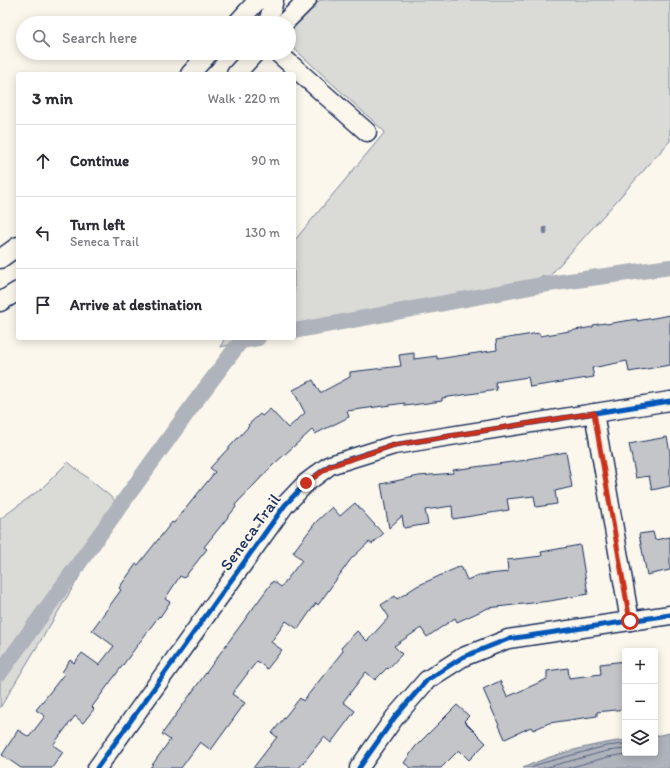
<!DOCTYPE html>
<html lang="en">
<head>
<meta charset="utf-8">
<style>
	:root { --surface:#fff; --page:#f7f7f7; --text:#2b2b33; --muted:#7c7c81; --line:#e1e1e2 }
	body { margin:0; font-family:Itim,sans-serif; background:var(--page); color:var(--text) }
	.controls { position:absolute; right:12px; bottom:12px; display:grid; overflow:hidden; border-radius:4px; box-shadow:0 2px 10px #0003 }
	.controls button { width:36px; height:36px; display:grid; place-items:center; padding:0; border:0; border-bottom:1px solid var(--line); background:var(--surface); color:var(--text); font:20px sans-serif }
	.stop { position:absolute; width:12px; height:12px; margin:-9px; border:3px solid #c8321e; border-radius:50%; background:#fff }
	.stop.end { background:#c8321e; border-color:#fff; box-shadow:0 1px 4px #0008 }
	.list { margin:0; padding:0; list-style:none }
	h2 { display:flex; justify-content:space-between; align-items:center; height:52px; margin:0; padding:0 16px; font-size:17px }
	h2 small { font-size:13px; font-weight:400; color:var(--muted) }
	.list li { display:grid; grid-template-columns:26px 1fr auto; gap:12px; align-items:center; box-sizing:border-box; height:72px; padding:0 16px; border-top:1px solid var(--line) }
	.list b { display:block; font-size:15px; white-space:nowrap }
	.list p { margin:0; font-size:13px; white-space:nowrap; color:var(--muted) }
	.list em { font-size:13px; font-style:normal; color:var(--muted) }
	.icon { flex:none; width:22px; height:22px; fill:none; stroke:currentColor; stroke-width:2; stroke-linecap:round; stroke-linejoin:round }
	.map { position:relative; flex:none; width:670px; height:768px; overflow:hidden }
	.search { position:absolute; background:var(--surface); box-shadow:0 2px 10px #0003; left:16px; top:16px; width:280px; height:44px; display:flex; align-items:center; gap:10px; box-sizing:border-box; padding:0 14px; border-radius:22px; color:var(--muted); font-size:15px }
	.panel { position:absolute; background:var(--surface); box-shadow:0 2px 10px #0003; left:16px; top:72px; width:280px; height:268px; border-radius:4px }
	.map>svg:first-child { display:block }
</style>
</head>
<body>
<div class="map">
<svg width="670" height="768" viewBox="0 0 670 768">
	<rect width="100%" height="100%" fill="#fbf7ec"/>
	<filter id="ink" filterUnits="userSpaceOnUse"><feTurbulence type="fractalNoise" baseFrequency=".025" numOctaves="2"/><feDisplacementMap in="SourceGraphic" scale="8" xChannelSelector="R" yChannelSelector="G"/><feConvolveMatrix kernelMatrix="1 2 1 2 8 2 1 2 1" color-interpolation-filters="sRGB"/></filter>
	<g filter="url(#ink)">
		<g fill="#dadad7" stroke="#7a849a">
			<path d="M 320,0 L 670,0 L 670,141 L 546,280 L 294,332 L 294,241 L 385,132 L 289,44 L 289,31 Z"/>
			<path d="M 225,338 L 263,338 L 220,347 Z"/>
			<path d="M 68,462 L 122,506 L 0,708 L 0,519 L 42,488 Z"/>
		</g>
		<path fill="#afb3bb" stroke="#747e96" d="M 670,733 L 670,768 L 523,768 C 551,754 594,744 625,740 L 625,753 L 655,753 L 655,736 Z"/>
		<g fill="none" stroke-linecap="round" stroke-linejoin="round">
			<g stroke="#566483" stroke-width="1">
				<path d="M 532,768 L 539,764 L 606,746 L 625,744"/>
				<path d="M 544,768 L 607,751 L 625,749"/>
				<path d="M 568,768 L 608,757 L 632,753"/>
			</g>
			<g stroke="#747e96" stroke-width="4.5">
				<path d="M 545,229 L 545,232"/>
				<path d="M 541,285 L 542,278"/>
			</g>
			<g stroke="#afb3bb" stroke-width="16">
				<path d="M 294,331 L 541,285 L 670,267"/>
				<path d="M 0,673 L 195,402 L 241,341 L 258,338"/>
			</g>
		</g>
		<g fill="#c3c5c9" stroke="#1b2f5e">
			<path d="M 670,315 L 670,365 L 629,372 L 627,361 L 592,368 L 594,377 L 530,387 L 528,377 L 495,382 L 497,390 L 442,398 L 442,401 L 405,406 L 405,403 L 347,411 L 349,417 L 315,434 L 313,429 L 273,465 L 235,505 L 236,507 L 204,547 L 207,549 L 184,578 L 180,576 L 165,599 L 170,602 L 160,617 L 159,616 L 92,707 L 94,709 L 83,723 L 75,716 L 53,745 L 63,752 L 52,768 L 21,768 L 2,755 L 18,730 L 29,737 L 45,716 L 36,710 L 64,674 L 62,672 L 70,660 L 74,663 L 82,653 L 99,665 L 114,646 L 92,630 L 121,590 L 119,588 L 136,564 L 138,565 L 172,522 L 174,523 L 215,472 L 210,468 L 249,426 L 248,425 L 260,414 L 262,416 L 270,409 L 288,428 L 305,413 L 293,390 L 313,380 L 320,393 L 350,377 L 350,372 L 401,366 L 399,355 L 414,353 L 414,359 L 437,356 L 437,359 L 497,350 L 496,340 L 539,333 L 540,336 L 593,327 L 593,325 L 605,323 L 606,324 L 637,319 L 637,321 Z"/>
			<path d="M 667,437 L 670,452 L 670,486 L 652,490 L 649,476 L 636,478 L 629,444 Z"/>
			<path d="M 566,452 L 572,487 L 555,491 L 557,504 L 536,507 L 534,496 L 507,499 L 509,510 L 453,519 L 452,506 L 425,510 L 428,524 L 404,528 L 402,516 L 389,528 L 381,484 L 419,476 L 453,473 L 453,470 L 527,460 L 527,459 Z"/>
			<path d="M 355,503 L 383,534 L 372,544 L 369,542 L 351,559 L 318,605 L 316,603 L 298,629 L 286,621 L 271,642 L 282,650 L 267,669 L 257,661 L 232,694 L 245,703 L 211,750 L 200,742 L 181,768 L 150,768 L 170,740 L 162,734 L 221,652 L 273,581 L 281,587 L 302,560 L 293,552 L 316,522 L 332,507 L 340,516 Z"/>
			<path d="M 653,532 L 655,540 L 670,537 L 670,570 L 647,575 L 639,534 Z"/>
			<path d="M 580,545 L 588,594 L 550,601 L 488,608 L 457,622 L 455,618 L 427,637 L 421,628 L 394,646 L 402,654 L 388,669 L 387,668 L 375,680 L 366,672 L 343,702 L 355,711 L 331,743 L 324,737 L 299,768 L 253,768 L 277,737 L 272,733 L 300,698 L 303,701 L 343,651 L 341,648 L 357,631 L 367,641 L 389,617 L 381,605 L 395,596 L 397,599 L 417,586 L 461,566 L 467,580 L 479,575 L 508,572 L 507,560 L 542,556 L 541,552 Z"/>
			<path d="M 625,661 L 625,709 L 597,712 L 597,716 L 549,723 L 533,730 L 531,727 L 505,739 L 483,689 L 500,681 L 507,697 L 547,679 L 547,671 L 568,668 L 569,678 L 601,674 L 600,664 Z"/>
			<path d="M 457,705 L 469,716 L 464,721 L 486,743 L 469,760 L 459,750 L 441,768 L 411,768 L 404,763 L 415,747 Z"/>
		</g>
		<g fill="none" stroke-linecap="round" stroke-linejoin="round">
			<defs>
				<g id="minor">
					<path d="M 237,23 L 258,0"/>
					<path d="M 268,23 L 274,0"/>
					<path d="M 284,23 L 307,0"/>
					<path d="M 278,53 L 367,132"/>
					<path d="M 190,74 L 209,53"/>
					<path d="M 236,74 L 255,53"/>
					<path d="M 0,259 L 18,246"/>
					<path d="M 0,302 L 18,291"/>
					<path d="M 594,413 L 630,621"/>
					<path d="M 97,768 L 285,505 L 306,483 L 330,465 L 394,445 L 670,401"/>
					<path d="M 359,768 L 395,717 L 427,680 L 463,657 L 508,639 L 670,615"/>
				</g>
			</defs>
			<use href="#minor" stroke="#1b2f5e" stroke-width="21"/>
			<use href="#minor" stroke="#fbf7ec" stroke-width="18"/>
			<defs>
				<g id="cycleway">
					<path d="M 97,768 L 285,505 L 306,483 L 330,465 L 394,445 L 670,401"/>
					<path d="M 359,768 L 395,717 L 427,680 L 463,657 L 508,639 L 670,615"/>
				</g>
			</defs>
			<use href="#cycleway" stroke="#fbf7ec" stroke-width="8"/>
			<use href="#cycleway" stroke="#0057b8" stroke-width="5"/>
		</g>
	</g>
	<g fill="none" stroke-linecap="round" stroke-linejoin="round" filter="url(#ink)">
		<path stroke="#c8321e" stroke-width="5" d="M 306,483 L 330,466 L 394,445 L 594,413 L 630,621"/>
	</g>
	<g text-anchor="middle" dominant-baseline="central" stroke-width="4" stroke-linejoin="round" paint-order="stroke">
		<g font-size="17" fill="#1b2f5e" stroke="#fbf7ec">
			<text transform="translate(250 532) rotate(-54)">Seneca Trail</text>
		</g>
	</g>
</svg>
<div class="controls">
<button>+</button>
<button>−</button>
<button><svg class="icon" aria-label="layers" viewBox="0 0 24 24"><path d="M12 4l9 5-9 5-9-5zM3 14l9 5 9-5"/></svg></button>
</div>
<div class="stop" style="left:630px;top:621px"></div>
<div class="stop end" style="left:306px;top:483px"></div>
<div class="search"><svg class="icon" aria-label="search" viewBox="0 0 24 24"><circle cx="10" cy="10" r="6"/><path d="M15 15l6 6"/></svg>Search here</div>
<section class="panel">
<h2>3 min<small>Walk · 220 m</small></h2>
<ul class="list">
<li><svg class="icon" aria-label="ahead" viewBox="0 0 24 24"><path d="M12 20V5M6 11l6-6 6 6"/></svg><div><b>Continue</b></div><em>90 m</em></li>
<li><svg class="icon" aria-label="left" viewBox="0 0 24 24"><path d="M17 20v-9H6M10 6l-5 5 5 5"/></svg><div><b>Turn left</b><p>Seneca Trail</p></div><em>130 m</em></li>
<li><svg class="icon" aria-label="arrive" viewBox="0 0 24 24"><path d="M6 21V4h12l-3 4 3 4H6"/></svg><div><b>Arrive at destination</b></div></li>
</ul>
</section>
</div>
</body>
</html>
